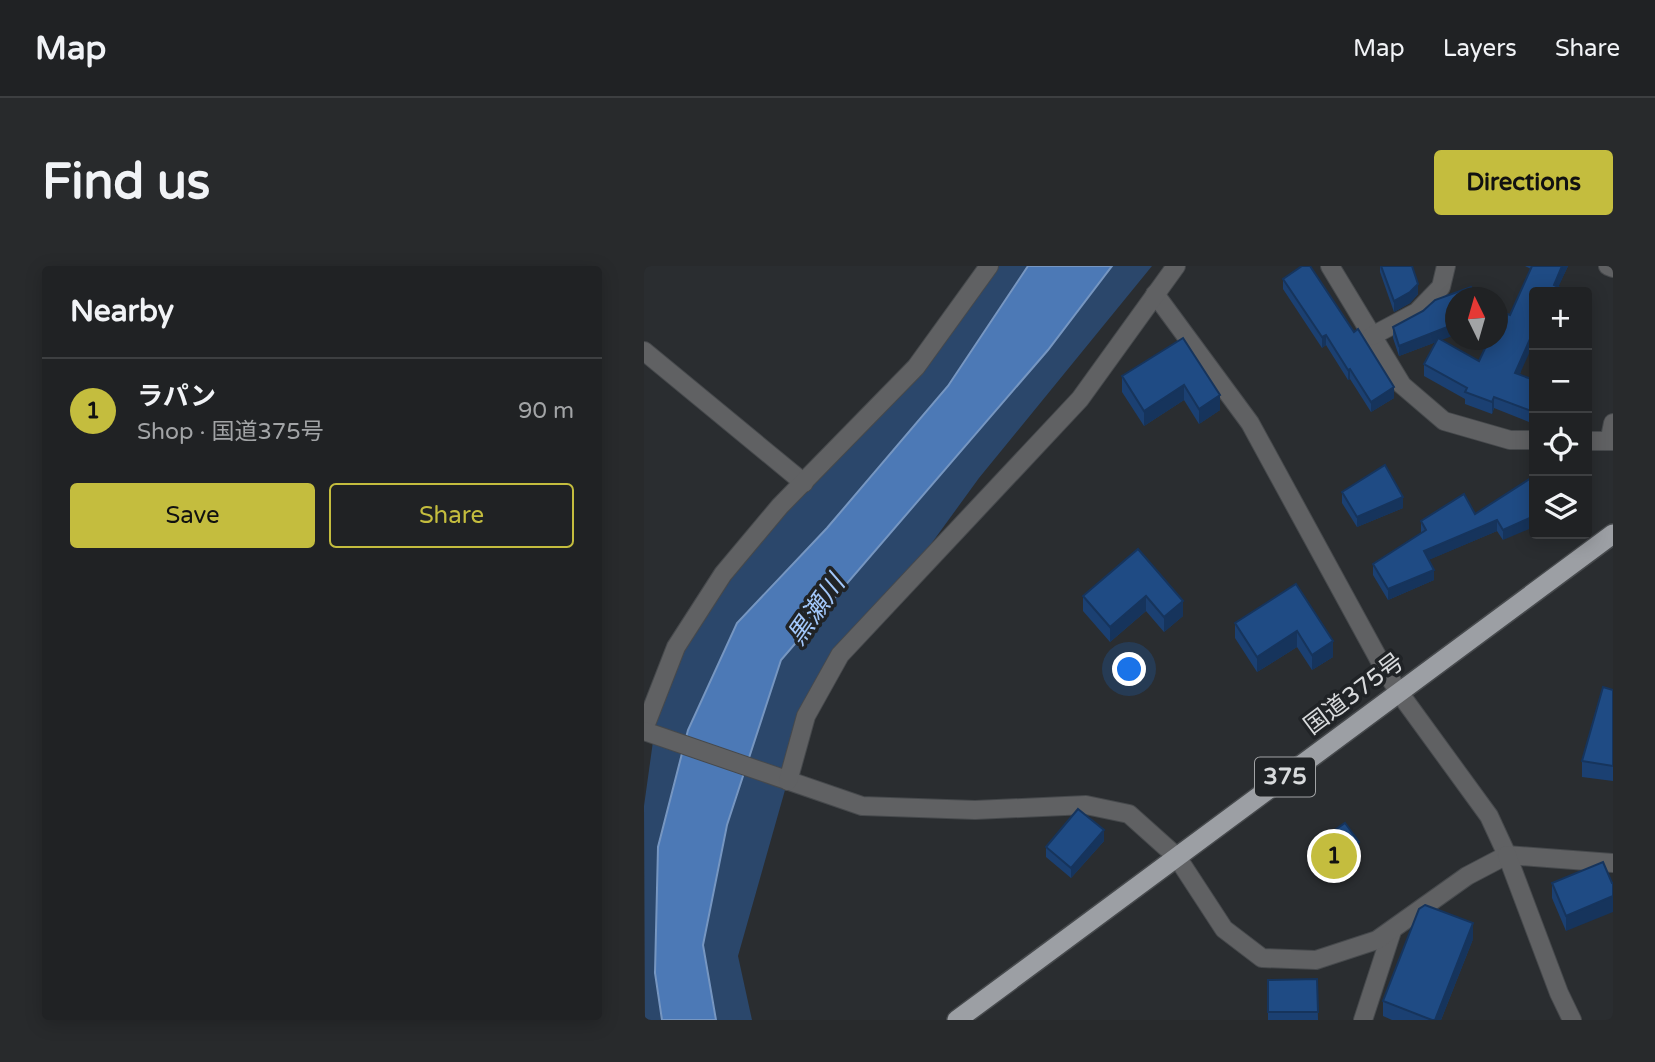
<!DOCTYPE html>
<html lang="en">
<head>
<meta charset="utf-8">
<style>
	:root { --surface:#202224; --page:#282a2c; --text:#f1f3f6; --muted:#a2a4a6; --line:#3d3f41; --accent:#c4bd3e }
	body { margin:0; font-family:"Varela Round","Noto Sans JP",sans-serif; background:var(--page); color:var(--text) }
	.controls { position:absolute; right:21px; top:21px; display:grid; overflow:hidden; border-radius:7px; box-shadow:0 4px 18px #0003 }
	.controls button { width:63px; height:63px; display:grid; place-items:center; padding:0; border:0; border-bottom:2px solid var(--line); background:var(--surface); color:var(--text); font:35px sans-serif }
	.compass { position:absolute; left:801px; top:21px; width:63px; height:63px; border-radius:50%; background:var(--surface); box-shadow:0 4px 18px #0003; rotate:355deg }
	.you { position:absolute; left:486px; top:404px; width:24px; height:24px; margin:-18px; border:5px solid #fff; border-radius:50%; background:#1a73e8; box-shadow:0 0 0 10px #1a73e833 }
	.badge { display:grid; place-items:center; width:46px; height:46px; border-radius:50%; background:var(--accent); color:#111; font-size:23px; font-weight:700 }
	.pin { position:absolute; translate:-50% -50%; border:4px solid #fff; box-shadow:0 2px 7px #0006 }
	.list { margin:0; padding:0; list-style:none }
	h2 { display:flex; justify-content:space-between; align-items:center; height:91px; margin:0; padding:0 28px; font-size:30px }
	h2 small { font-size:23px; font-weight:400; color:var(--muted) }
	.list li { display:grid; grid-template-columns:46px 1fr auto; gap:21px; align-items:center; box-sizing:border-box; height:105px; padding:0 28px; border-top:2px solid var(--line) }
	.list b { display:block; font-size:26px; white-space:nowrap }
	.list p { margin:0; font-size:23px; white-space:nowrap; color:var(--muted) }
	.list em { font-size:23px; font-style:normal; color:var(--muted) }
	.actions { display:flex; gap:14px; padding:21px 28px }
	.actions a { flex:1; padding:16px 0; border:2px solid var(--accent); border-radius:7px; text-align:center; font-size:24px; color:var(--accent) }
	.actions .main { background:var(--accent); color:#111 }
	.icon { flex:none; width:38px; height:38px; fill:none; stroke:currentColor; stroke-width:2; stroke-linecap:round; stroke-linejoin:round }
	.map { position:relative; flex:none; width:969px; height:754px; overflow:hidden; border-radius:7px }
	header { display:flex; align-items:center; gap:42px; box-sizing:border-box; height:98px; padding:0 35px; background:var(--surface); border-bottom:2px solid var(--line) }
	header strong { font-size:33px }
	nav { display:flex; gap:38px; margin-inline-start:auto; font-size:24px }
	.intro { display:flex; align-items:center; justify-content:space-between; box-sizing:border-box; height:168px; padding:0 42px }
	h1 { margin:0; font-size:49px }
	.button { padding:18px 32px; border-radius:7px; background:var(--accent); color:#111; font-size:24px; font-weight:700 }
	main { display:flex; gap:42px; padding:0 42px }
	aside { flex:1; background:var(--surface); border-radius:7px; box-shadow:0 4px 18px #0003 }
	.map>svg:first-child { display:block }
</style>
</head>
<body>
<header>
<strong>Map</strong>
<nav><a>Map</a><a>Layers</a><a>Share</a></nav>
</header>
<div class="intro"><h1>Find us</h1><a class="button">Directions</a></div>
<main>
<aside>
<h2>Nearby<small></small></h2>
<ul class="list">
<li><span class="badge">1</span><div><b>ラパン</b><p>Shop · 国道375号</p></div><em>90 m</em></li>
</ul>
<div class="actions"><a class="main">Save</a><a>Share</a></div>
</aside>
<div class="map">
<svg width="969" height="754" viewBox="0 0 969 754">
	<rect width="100%" height="100%" fill="#2a2d30"/>
	<path fill="#2b476b" d="M 343,0 L 508,0 L 335,212 L 162,450 L 94,690 L 108,754 L 1,754 L 0,540 L 17,418 L 136,240 L 329,22 Z"/>
	<path fill="#4c79b6" stroke="#7696c1" stroke-width="2" d="M 384,0 L 468,0 L 404,84 L 137,394 L 83,559 L 59,679 L 72,754 L 18,754 L 11,707 L 14,581 L 44,464 L 93,357 L 183,262 L 304,120 Z"/>
	<g fill="none" stroke-linecap="round" stroke-linejoin="round">
		<defs>
			<g id="minor">
				<path d="M 686,0 L 758,119 L 800,155 L 866,174 L 890,174"/>
				<path d="M 964,0 L 969,2"/>
				<path d="M 511,28 L 606,157 L 738,399 L 754,425 L 845,550 L 863,589"/>
				<path d="M 728,70 L 773,46 L 797,21 L 802,0"/>
				<path d="M 0,85 L 160,217"/>
				<path d="M 943,175 L 969,175 L 967,167 L 969,157"/>
				<path d="M 719,754 L 748,665"/>
			</g>
			<g id="tertiary">
				<path d="M 0,463 L 32,381 L 79,308 L 136,240 L 272,101 L 345,0"/>
				<path d="M 0,465 L 218,540 L 331,544 L 442,539 L 485,548 L 533,591 L 580,663 L 618,692 L 672,694 L 733,674 L 823,610 L 863,589 L 969,597"/>
				<path d="M 144,515 L 162,450 L 196,389 L 436,133 L 532,0"/>
				<path d="M 863,589 L 915,727 L 928,754"/>
			</g>
			<path id="trunk" d="M 313,754 L 969,268"/>
		</defs>
		<use href="#minor" stroke="#46494c" stroke-width="20"/>
		<use href="#tertiary" stroke="#46494c" stroke-width="20"/>
		<use href="#trunk" stroke="#46494c" stroke-width="22"/>
		<use href="#minor" stroke="#606163" stroke-width="18"/>
		<use href="#tertiary" stroke="#606163" stroke-width="18"/>
		<use href="#trunk" stroke="#9c9fa4" stroke-width="19"/>
	</g>
	<g fill="#1b4072">
		<path d="M 736,0 L 768,0 L 774,28 L 766,37 L 750,46 L 736,6 Z"/>
		<path d="M 881,0 L 924,0 L 914,21 L 890,26 L 876,109 L 890,114 L 890,158 L 850,142 L 848,148 L 821,138 L 821,133 L 780,110 L 780,98 L 792,76 L 755,90 L 749,72 L 749,61 L 798,74 L 835,95 L 866,49 L 887,3 Z"/>
		<path d="M 639,13 L 750,132 L 727,146 L 706,113 L 704,114 L 682,79 L 678,82 L 639,23 Z"/>
		<path d="M 539,72 L 576,144 L 555,158 L 540,134 L 500,160 L 478,126 L 478,110 Z"/>
		<path d="M 887,212 L 859,274 L 853,265 L 784,294 L 790,314 L 744,334 L 729,309 L 729,298 L 777,267 L 777,255 L 831,248 Z"/>
		<path d="M 698,226 L 759,242 L 713,261 L 698,237 Z"/>
		<path d="M 494,283 L 539,350 L 520,366 L 502,345 L 466,376 L 439,345 L 439,330 Z"/>
		<path d="M 652,318 L 689,391 L 668,404 L 653,381 L 613,406 L 591,372 L 591,357 Z"/>
		<path d="M 969,424 L 969,515 L 938,511 L 938,495 Z"/>
		<path d="M 460,575 L 427,612 L 402,591 L 402,581 Z"/>
		<path d="M 665,582 L 715,587 L 680,612 L 665,593 Z"/>
		<path d="M 908,617 L 968,617 L 922,665 L 908,632 Z"/>
		<path d="M 829,673 L 797,754 L 748,754 L 739,750 L 739,735 Z"/>
		<path d="M 673,713 L 674,754 L 624,754 L 624,714 Z"/>
	</g>
	<g fill="#16345c">
		<path d="M 918,0 L 924,0 L 912,26 L 910,19 Z"/>
		<path d="M 774,18 L 774,28 L 766,37 L 750,46 L 750,35 Z"/>
		<path d="M 811,58 L 811,69 L 755,90 L 755,80 Z"/>
		<path d="M 890,64 L 890,76 L 871,119 L 871,107 Z"/>
		<path d="M 682,69 L 682,79 L 678,82 L 678,71 Z"/>
		<path d="M 706,103 L 706,113 L 704,114 L 704,104 Z"/>
		<path d="M 540,119 L 540,134 L 500,160 L 500,145 Z"/>
		<path d="M 750,121 L 750,132 L 727,146 L 727,136 Z"/>
		<path d="M 576,129 L 576,144 L 555,158 L 555,143 Z"/>
		<path d="M 850,131 L 850,142 L 848,148 L 848,136 Z"/>
		<path d="M 759,231 L 759,242 L 713,261 L 713,251 Z"/>
		<path d="M 890,250 L 890,261 L 859,274 L 859,264 Z"/>
		<path d="M 853,254 L 853,265 L 780,296 L 780,285 Z"/>
		<path d="M 790,304 L 790,314 L 744,334 L 744,323 Z"/>
		<path d="M 502,330 L 502,345 L 466,376 L 466,361 Z"/>
		<path d="M 539,335 L 539,350 L 520,366 L 520,351 Z"/>
		<path d="M 653,365 L 653,381 L 613,406 L 613,391 Z"/>
		<path d="M 689,375 L 689,391 L 668,404 L 668,389 Z"/>
		<path d="M 460,564 L 460,575 L 427,612 L 427,602 Z"/>
		<path d="M 715,576 L 715,587 L 680,612 L 680,602 Z"/>
		<path d="M 969,630 L 969,646 L 922,665 L 922,650 Z"/>
		<path d="M 829,657 L 829,673 L 797,754 L 791,754 Z"/>
	</g>
	<g fill="#1f4b84" stroke="#16345c" stroke-width="2">
		<path d="M 658,0 L 666,0 L 710,66 L 714,63 L 750,121 L 727,136 L 706,103 L 704,104 L 682,69 L 678,71 L 639,13 Z"/>
		<path d="M 737,0 L 768,0 L 774,18 L 766,26 L 750,35 Z"/>
		<path d="M 888,0 L 918,0 L 910,19 L 925,26 L 890,26 L 890,64 L 871,107 L 890,114 L 890,146 L 850,131 L 848,136 L 821,126 L 823,122 L 780,98 L 794,72 L 835,95 L 845,74 L 853,74 L 853,54 L 857,46 L 866,49 Z"/>
		<path d="M 827,21 L 831,32 L 811,32 L 811,58 L 755,80 L 749,61 L 779,45 L 791,34 Z"/>
		<path d="M 539,72 L 576,129 L 555,143 L 540,119 L 500,145 L 478,110 Z"/>
		<path d="M 741,199 L 759,231 L 713,251 L 698,226 Z"/>
		<path d="M 887,212 L 890,218 L 890,250 L 859,264 L 853,254 L 780,285 L 790,304 L 744,323 L 729,298 L 782,264 L 777,255 L 820,228 L 831,248 Z"/>
		<path d="M 494,283 L 539,335 L 520,351 L 502,330 L 466,361 L 439,330 Z"/>
		<path d="M 652,318 L 689,375 L 668,389 L 653,365 L 613,391 L 591,357 Z"/>
		<path d="M 959,421 L 969,424 L 969,500 L 938,495 Z"/>
		<path d="M 434,543 L 460,564 L 427,602 L 402,581 Z"/>
		<path d="M 701,557 L 715,576 L 680,602 L 665,582 Z"/>
		<path d="M 959,596 L 968,617 L 969,617 L 969,630 L 922,650 L 908,617 Z"/>
		<path d="M 781,639 L 829,657 L 791,754 L 788,754 L 739,735 L 775,643 Z"/>
		<path d="M 673,713 L 674,746 L 624,746 L 624,714 Z"/>
	</g>
	<g text-anchor="middle" dominant-baseline="central" stroke-width="7" stroke-linejoin="round" paint-order="stroke">
		<rect fill="#202326" stroke="#a1a3a5" stroke-width="2" x="611" y="491.5" width="60" height="39" rx="5"/>
		<g font-size="23" font-weight="bold" fill="#d8dadc">
			<text x="641" y="511">375</text>
		</g>
		<g font-size="24" fill="#d8dadc" stroke="#202326">
			<text transform="translate(710 428) rotate(-37)">国道375号</text>
		</g>
		<g font-size="26" font-style="italic" fill="#a2c7fa" stroke="#202326">
			<text transform="translate(172 344) rotate(-55)">黒瀬川</text>
		</g>
	</g>
</svg>
<div class="controls">
<button>+</button>
<button>−</button>
<button><svg class="icon" aria-label="locate" viewBox="0 0 24 24"><circle cx="12" cy="12" r="6"/><path d="M12 2v4M12 18v4M2 12h4M18 12h4"/></svg></button>
<button><svg class="icon" aria-label="layers" viewBox="0 0 24 24"><path d="M12 4l9 5-9 5-9-5zM3 14l9 5 9-5"/></svg></button>
</div>
<svg class="compass" viewBox="-18 -18 36 36"><path d="M0-13l5 13h-10z" fill="#e53935"/><path d="M0 13l5-13h-10z" fill="#a2a4a6"/></svg>
<div class="you"></div>
<div class="pin badge" style="left:690px;top:590px">1</div>
</div>
</main>
</body>
</html>
